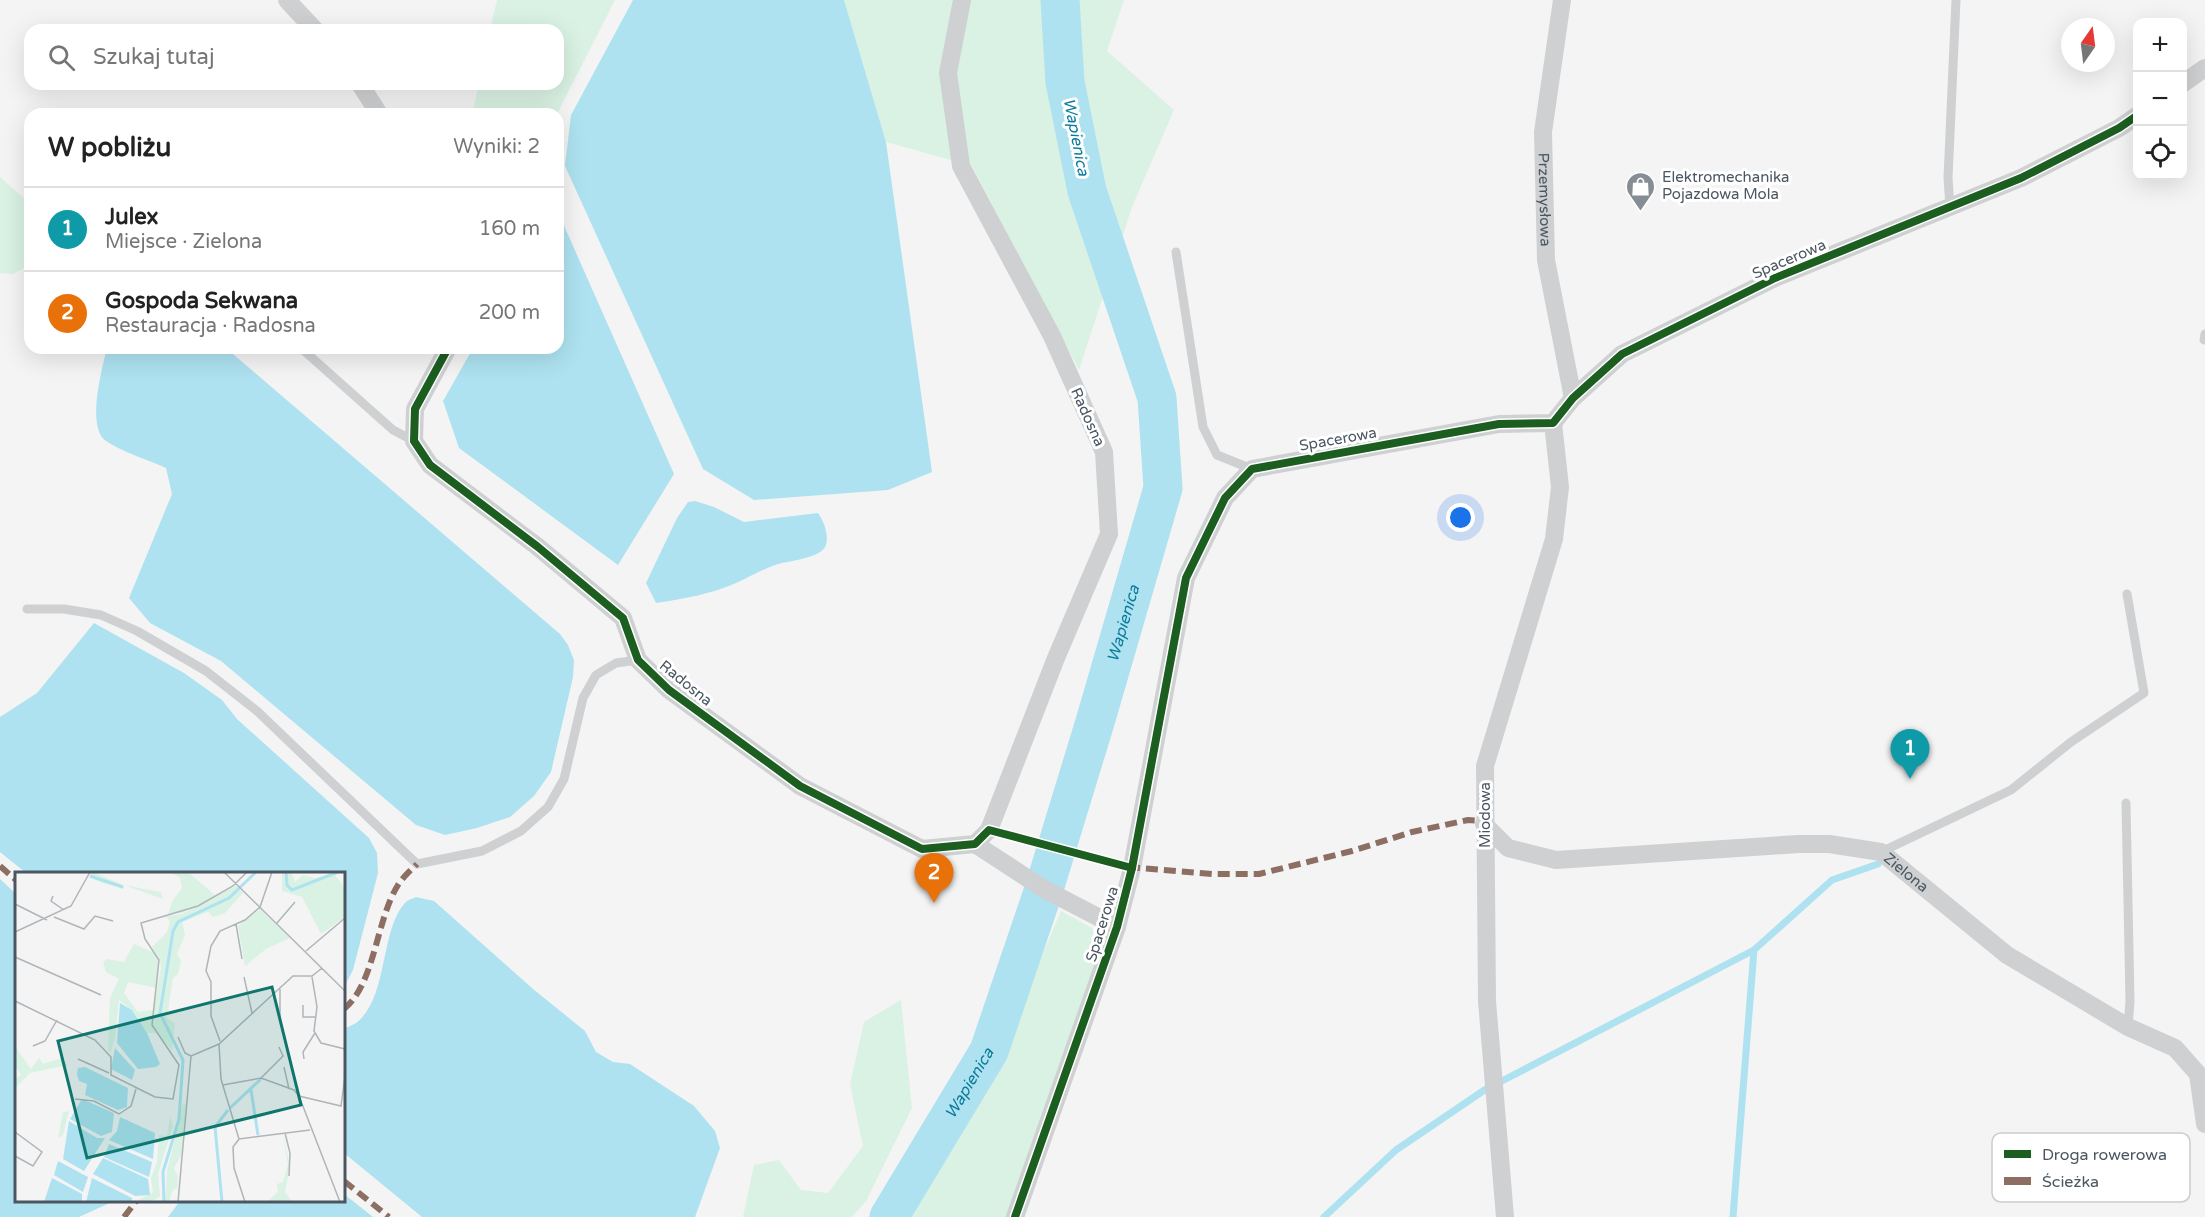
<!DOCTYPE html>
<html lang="pl">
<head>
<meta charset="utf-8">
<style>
	:root { --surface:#fff; --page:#f6f6f6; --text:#222; --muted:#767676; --line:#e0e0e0; --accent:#868d94 }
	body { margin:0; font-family:"Varela Round",sans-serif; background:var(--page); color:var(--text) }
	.controls { position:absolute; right:18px; top:18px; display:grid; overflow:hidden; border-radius:12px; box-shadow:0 6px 24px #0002 }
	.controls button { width:54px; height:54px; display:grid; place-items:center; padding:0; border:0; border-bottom:2px solid var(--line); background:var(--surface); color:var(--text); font:30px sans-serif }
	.compass { position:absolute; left:2061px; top:18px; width:54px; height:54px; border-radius:50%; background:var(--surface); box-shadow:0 6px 24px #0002; rotate:14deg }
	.you { position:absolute; left:1461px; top:518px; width:21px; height:21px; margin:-15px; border:4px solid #fff; border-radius:50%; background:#1a73e8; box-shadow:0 0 0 9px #1a73e833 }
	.badge { display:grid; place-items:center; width:39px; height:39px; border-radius:50%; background:var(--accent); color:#fff; font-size:20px; font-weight:700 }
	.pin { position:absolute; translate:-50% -50px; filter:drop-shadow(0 2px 3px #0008) }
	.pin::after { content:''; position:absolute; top:32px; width:21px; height:18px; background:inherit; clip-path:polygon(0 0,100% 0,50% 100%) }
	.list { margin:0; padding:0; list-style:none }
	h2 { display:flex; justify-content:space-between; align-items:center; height:78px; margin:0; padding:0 24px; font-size:26px }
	h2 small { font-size:20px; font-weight:400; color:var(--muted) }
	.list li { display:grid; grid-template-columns:39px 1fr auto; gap:18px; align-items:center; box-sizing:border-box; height:84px; padding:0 24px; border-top:2px solid var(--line) }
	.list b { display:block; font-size:22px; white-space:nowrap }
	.list p { margin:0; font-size:20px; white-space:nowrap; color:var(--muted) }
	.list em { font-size:20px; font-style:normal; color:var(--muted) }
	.icon { flex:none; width:33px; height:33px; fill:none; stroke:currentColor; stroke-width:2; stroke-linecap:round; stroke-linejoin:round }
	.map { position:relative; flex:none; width:2205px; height:1217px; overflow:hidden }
	.search { position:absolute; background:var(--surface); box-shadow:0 6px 24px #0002; left:24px; top:24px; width:540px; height:66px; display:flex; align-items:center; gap:15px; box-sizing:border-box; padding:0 21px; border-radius:18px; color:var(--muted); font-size:22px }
	.panel { position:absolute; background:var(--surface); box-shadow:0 6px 24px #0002; left:24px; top:108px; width:540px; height:246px; border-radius:18px }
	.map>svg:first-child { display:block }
</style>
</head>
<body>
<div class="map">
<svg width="2205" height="1217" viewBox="0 0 2205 1217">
	<rect width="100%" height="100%" fill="#f4f4f4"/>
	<g fill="#d9f2e3">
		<path d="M 497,0 L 615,0 L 557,114 L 472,114 L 479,84 L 558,84 L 558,30 L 490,30 Z"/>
		<path d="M 844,0 L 1124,0 L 1107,51 L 1174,110 L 1132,207 L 1079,370 L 972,166 L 886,142 Z"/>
		<path d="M 0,177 L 30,204 L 30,265 L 13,274 L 0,273 Z"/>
		<path d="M 1061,911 L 1092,928 L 1099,962 L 1007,1217 L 908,1217 L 989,1080 Z"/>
		<path d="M 901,1000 L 912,1108 L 866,1201 L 852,1217 L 743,1217 L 754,1165 L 779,1160 L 801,1190 L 828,1193 L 863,1146 L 850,1084 L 864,1022 Z"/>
	</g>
	<g fill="#aee2f0">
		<path d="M 633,0 L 844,0 L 886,142 L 932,472 L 888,490 L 754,500 L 703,469 L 565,166 L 571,115 Z"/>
		<path d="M 558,212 L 674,474 L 618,565 L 459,448 L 443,401 L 473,348 L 558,348 Z"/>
		<path d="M 107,348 L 226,348 L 560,634 L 568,645 L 574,660 L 573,677 L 551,772 L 534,796 L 510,817 L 477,828 L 445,835 L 416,825 L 221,661 L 150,623 L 129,598 L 172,494 L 166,468 C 147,459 124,453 106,441 C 86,428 102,368 107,348 Z"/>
		<path d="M 695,501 L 714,507 L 744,522 L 818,513 C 824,521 830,537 825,547 C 819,558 789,561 778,564 C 763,569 750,577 736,583 C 712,594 682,599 656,603 L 646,583 L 677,518 L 688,502 Z"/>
		<path d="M 94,623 L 184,673 L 222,700 L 237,719 L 369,838 L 377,853 L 378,873 L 353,970 L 344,987 L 344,874 L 26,873 L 0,852 L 0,717 L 37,693 Z"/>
		<path d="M 0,879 L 16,894 L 16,1200 L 114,1201 L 79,1217 L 0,1217 Z"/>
		<path d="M 416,897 L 434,901 L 533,989 L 585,1031 L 596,1052 L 613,1062 L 630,1064 L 694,1106 L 715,1131 L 720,1148 L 695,1217 L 422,1217 L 344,1153 L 344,1029 C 347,1027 353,1025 356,1023 C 388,999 380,932 404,904 C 407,900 412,899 416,897 Z"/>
		<path d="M 344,1194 L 373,1217 L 168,1217 L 180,1201 L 344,1200 Z"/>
	</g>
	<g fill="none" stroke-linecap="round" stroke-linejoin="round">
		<g stroke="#aee2f0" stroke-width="7">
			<path d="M 1502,1081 L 1754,950 L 1832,880 L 1878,864"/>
			<path d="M 1324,1217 L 1396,1150 L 1486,1089"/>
			<path d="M 1733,1217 L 1754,950"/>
		</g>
		<path stroke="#aee2f0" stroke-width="39" id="s1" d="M 889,1217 L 989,1051 L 1044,889 L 1095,722 L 1163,488 L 1157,398 L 1087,191 L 1065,82 L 1060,0"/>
		<g stroke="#ced0d2" stroke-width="9">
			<path d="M 1950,207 L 1948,178 L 1956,0"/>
			<path d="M 1176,252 L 1203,427 L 1217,455 L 1252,469"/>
			<path d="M 2204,340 L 2205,334"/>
			<path d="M 301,348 L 393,430 L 414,441"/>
			<path d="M 27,609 L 64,609 L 101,615 L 137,631 L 206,671 L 257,711 L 417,864 L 482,851 L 521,831 L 548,807 L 564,779 L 583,698 L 596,675 L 616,663 L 638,660"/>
			<path d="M 2126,803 L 2130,1001 L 2128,1027"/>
			<path d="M 1881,852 L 2011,790 L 2071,742 L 2144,693 L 2127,594"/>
		</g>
		<g stroke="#ced0d2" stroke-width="18">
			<path d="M 287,0 L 315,30"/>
			<path id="s2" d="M 1562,0 L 1543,132 L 1546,260 L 1573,398"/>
			<path d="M 360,84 L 379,114"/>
			<path d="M 2182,84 L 2205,68"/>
			<path d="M 448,348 L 415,409 L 414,441 L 430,465 L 538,547 L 623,618 L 638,660 L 669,690 L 800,786 L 922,849 L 975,844 L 989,830 L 1056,658 L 1109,534 L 1104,452 L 1052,336 L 961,166 L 948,73 L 962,0"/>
			<path id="s3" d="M 1484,824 L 1508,848 L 1556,860 L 1799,844 L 1829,844 L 1881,852 L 2007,955 L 2128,1027 L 2175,1048 L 2198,1074 L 2205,1124"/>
			<path d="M 975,844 L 1044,889 L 1117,927"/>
			<path d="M 1015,1217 L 1117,927 L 1132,868 L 1186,578 L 1225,498 L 1252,469 L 1499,424 L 1553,423 L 1573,398 L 1622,354 L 1775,278 L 2021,178 L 2119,128 L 2138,115"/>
			<path d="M 1505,1217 L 1487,1001 L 1485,766 L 1554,539 L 1560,487 L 1553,423"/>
		</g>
		<g stroke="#8d6e63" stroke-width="6" stroke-dasharray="12 6" stroke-linecap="butt">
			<path d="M 0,866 L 16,880"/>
			<path d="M 1128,867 L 1212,874 L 1259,874 L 1352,851 L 1412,832 L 1468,820 L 1485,821"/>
			<path d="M 344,1009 C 375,984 376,920 398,885 C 403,877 411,870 417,864"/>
			<path d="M 344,1181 L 389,1217"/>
			<path d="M 124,1217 L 137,1200"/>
		</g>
		<defs>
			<g id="cycleway">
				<path d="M 448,348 L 415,409 L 414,441 L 430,465 L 538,547 L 623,618 L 638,660 L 669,690 L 800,786 L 922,849 L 975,844 L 989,830 L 1132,868"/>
				<path d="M 1015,1217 L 1117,927 L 1132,868 L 1186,578 L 1225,498 L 1252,469 L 1499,424 L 1553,423 L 1573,398 L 1622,354 L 1775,278 L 2021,178 L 2119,128 L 2138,115"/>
			</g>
		</defs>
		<use href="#cycleway" stroke="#fff" stroke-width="11"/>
		<use href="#cycleway" stroke="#1b5e20" stroke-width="8"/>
	</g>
	<defs>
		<symbol id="shop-pin" viewBox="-11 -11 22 30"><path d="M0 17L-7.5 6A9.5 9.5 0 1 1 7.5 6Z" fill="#868d94" stroke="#fff"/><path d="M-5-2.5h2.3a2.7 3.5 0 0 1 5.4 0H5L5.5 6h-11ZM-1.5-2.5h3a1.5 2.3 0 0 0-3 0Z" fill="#fff"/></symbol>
	</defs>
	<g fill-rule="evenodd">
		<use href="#shop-pin" x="1624" y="170" width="33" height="45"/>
	</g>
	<g text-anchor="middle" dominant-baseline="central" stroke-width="6" stroke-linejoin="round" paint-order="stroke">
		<g font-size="15" fill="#4a5661" stroke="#fff" text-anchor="start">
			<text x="1662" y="177">Elektromechanika<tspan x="1662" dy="17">Pojazdowa Mola</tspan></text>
		</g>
		<g font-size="15" fill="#4a5661" stroke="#fff">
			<text stroke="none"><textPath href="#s2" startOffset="201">Przemysłowa</textPath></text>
			<text transform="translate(1789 259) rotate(-23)">Spacerowa</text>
			<text transform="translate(1088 417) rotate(66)">Radosna</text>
			<text transform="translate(1338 439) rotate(-10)">Spacerowa</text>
			<text transform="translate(686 683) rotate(39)">Radosna</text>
			<text transform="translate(1485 815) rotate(-90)">Miodowa</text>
			<text stroke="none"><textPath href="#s3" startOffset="442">Zielona</textPath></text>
			<text transform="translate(1102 924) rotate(-73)">Spacerowa</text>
		</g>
		<g font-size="16" font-style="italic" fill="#0c7c9b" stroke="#fff">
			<text transform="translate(1076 137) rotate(79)">Wapienica</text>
			<text stroke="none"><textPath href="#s1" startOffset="642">Wapienica</textPath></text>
			<text stroke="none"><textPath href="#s1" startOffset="156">Wapienica</textPath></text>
		</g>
	</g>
	<g transform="translate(15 872)">
		<rect width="330" height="330" fill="#f4f4f4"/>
		<path d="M 78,0 L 108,13 L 146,20 L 148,27 L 109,13 L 109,17 L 87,11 L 75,5 ZM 155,0 L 173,0 L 201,24 L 167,41 L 153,42 L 158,28 L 167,16 L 165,6 ZM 267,0 L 276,0 L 280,10 L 288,3 L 299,6 L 319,2 L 330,16 L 330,45 L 306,62 L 287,25 L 267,19 ZM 221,14 L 228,21 L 210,41 L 198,45 L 193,40 L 167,50 L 170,63 L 162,82 L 166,89 L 163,102 L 158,106 L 152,146 L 160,151 L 157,178 L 141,161 L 132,161 L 118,139 L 104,128 L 100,165 L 96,180 L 93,179 L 95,126 L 104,107 L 91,100 L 88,90 L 92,87 L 109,90 L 119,72 L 140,81 L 144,88 L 141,116 L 113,110 L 109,121 L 123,140 L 138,138 L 146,95 L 145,87 L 137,75 L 152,60 L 155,49 L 150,44 L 167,42 ZM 245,37 L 275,66 L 251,77 L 230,94 L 223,54 ZM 0,174 L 16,197 L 24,186 L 28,192 L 47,186 L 53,193 L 15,201 L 0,216 L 0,207 L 6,203 L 0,193 ZM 168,231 L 171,232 L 167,282 L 159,296 L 163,305 L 162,316 L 157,319 L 154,330 L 150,330 L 152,299 ZM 54,239 L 48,263 L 43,266 L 48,240 ZM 155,244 L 158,254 L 143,302 L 145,324 L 137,330 L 120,330 L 138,320 L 136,306 L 142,290 L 144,263 L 152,264 ZM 268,264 L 275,294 L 270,320 L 277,330 L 252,330 L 263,320 L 262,312 L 268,310 L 273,293 Z" fill="#d9f2e3"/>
		<path d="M 105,131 L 117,138 L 132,161 L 145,192 L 141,195 L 123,197 L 102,171 ZM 100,176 L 120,198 L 117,208 L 96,197 ZM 70,195 L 113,216 L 112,235 L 103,238 L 70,223 L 72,212 L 64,209 L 62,202 L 63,196 ZM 67,227 L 99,241 L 97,260 L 86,264 L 55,247 ZM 105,245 L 140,261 L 138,287 L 94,268 L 102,259 ZM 54,249 L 82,266 L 90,266 L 69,299 L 48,287 ZM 94,272 L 137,290 L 134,305 L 89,285 ZM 88,286 L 133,307 L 135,323 L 120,324 L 78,302 ZM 43,289 L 73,305 L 68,320 L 39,303 ZM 37,306 L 67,322 L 67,330 L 29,330 ZM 77,306 L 117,326 L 117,329 L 71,330 Z" fill="#aee2f0"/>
		<path fill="none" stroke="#aee2f0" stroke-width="3" d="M 271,0 L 272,13 L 277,18 L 323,0M 75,4 L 108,15M 236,218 L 243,263M 215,236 L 246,207M 149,330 L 148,300 L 164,247 L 168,188 L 145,141 L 158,59 L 163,50 L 214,26 L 241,0M 207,330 L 200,255 L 213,238"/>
		<path fill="none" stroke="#b0b5b9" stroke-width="1.5" d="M 209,0 L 330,119M 38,24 L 36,29 L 49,38M 0,32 L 32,48M 39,45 L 69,57 L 80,44 L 98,49M 262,51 L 280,30M 221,52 L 227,87M 0,60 L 56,34 L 75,0M 291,79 L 330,46M 0,85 L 86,123M 229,105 L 237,141M 297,105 L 302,135 L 299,159 L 306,171 L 330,177M 265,117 L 265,148M 0,129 L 80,168 L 96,185 L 96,203 L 140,225 L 158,227 L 164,193 L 137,153 L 144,88 L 130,67 L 126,51 L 183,34 L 218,14 L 232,0M 288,133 L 288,145 L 301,145M 163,165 L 170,181 L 176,184M 205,169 L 196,144 L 196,110 L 191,99 L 196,74 L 205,59 L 230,48 L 245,35 L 257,0M 204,172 L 206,207 L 224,267 L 218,275 L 219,296 L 230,330M 18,174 L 30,169 L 42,148M 63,187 L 94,201M 289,187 L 288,180 L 300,161M 269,195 L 274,217M 246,206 L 268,184 L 264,175M 208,213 L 246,206 L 279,218 L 284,224 L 326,234 L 330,204M 284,224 L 325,330M 60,227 L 79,229 L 104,242 L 116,234 L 121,217M 0,260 L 27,280 L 18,294 L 0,284M 270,261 L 275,281 L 274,304M 224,267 L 295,258M 163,330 L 176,184 L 204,172 L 278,104 L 297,104 L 307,96"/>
		<path fill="#0f766e" fill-opacity="0.15" stroke="#0f766e" stroke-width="3" d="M 257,115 L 286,233 L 72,286 L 43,169 Z"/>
		<rect width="330" height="330" fill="none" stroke="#4a5661" stroke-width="3"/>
	</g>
	<rect x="1992" y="1133" width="198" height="69" rx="9" fill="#fff" stroke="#c9ccd0" stroke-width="1.5"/>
	<rect x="2004" y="1150" width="27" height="8" fill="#1b5e20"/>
	<rect x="2004" y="1177" width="27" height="8" fill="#8d6e63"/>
	<g font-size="16" fill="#4a5661">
		<text x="2042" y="1160">Droga rowerowa</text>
		<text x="2042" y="1187">Ścieżka</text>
	</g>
</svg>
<div class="controls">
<button>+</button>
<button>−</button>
<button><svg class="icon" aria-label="locate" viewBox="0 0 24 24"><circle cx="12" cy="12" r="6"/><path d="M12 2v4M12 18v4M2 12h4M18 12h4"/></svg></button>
</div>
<svg class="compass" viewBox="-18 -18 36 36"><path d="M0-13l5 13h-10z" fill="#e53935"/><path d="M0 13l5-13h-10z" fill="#767676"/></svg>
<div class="you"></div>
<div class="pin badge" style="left:1910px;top:779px;background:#0f9aa8">1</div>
<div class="pin badge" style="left:934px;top:903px;background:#e8710a">2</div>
<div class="search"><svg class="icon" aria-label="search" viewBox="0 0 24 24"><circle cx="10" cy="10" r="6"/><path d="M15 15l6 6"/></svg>Szukaj tutaj</div>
<section class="panel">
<h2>W pobliżu<small>Wyniki: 2</small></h2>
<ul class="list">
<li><span class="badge" style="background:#0f9aa8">1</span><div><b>Julex</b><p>Miejsce · Zielona</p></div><em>160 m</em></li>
<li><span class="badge" style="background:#e8710a">2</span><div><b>Gospoda Sekwana</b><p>Restauracja · Radosna</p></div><em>200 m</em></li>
</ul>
</section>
</div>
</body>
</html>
